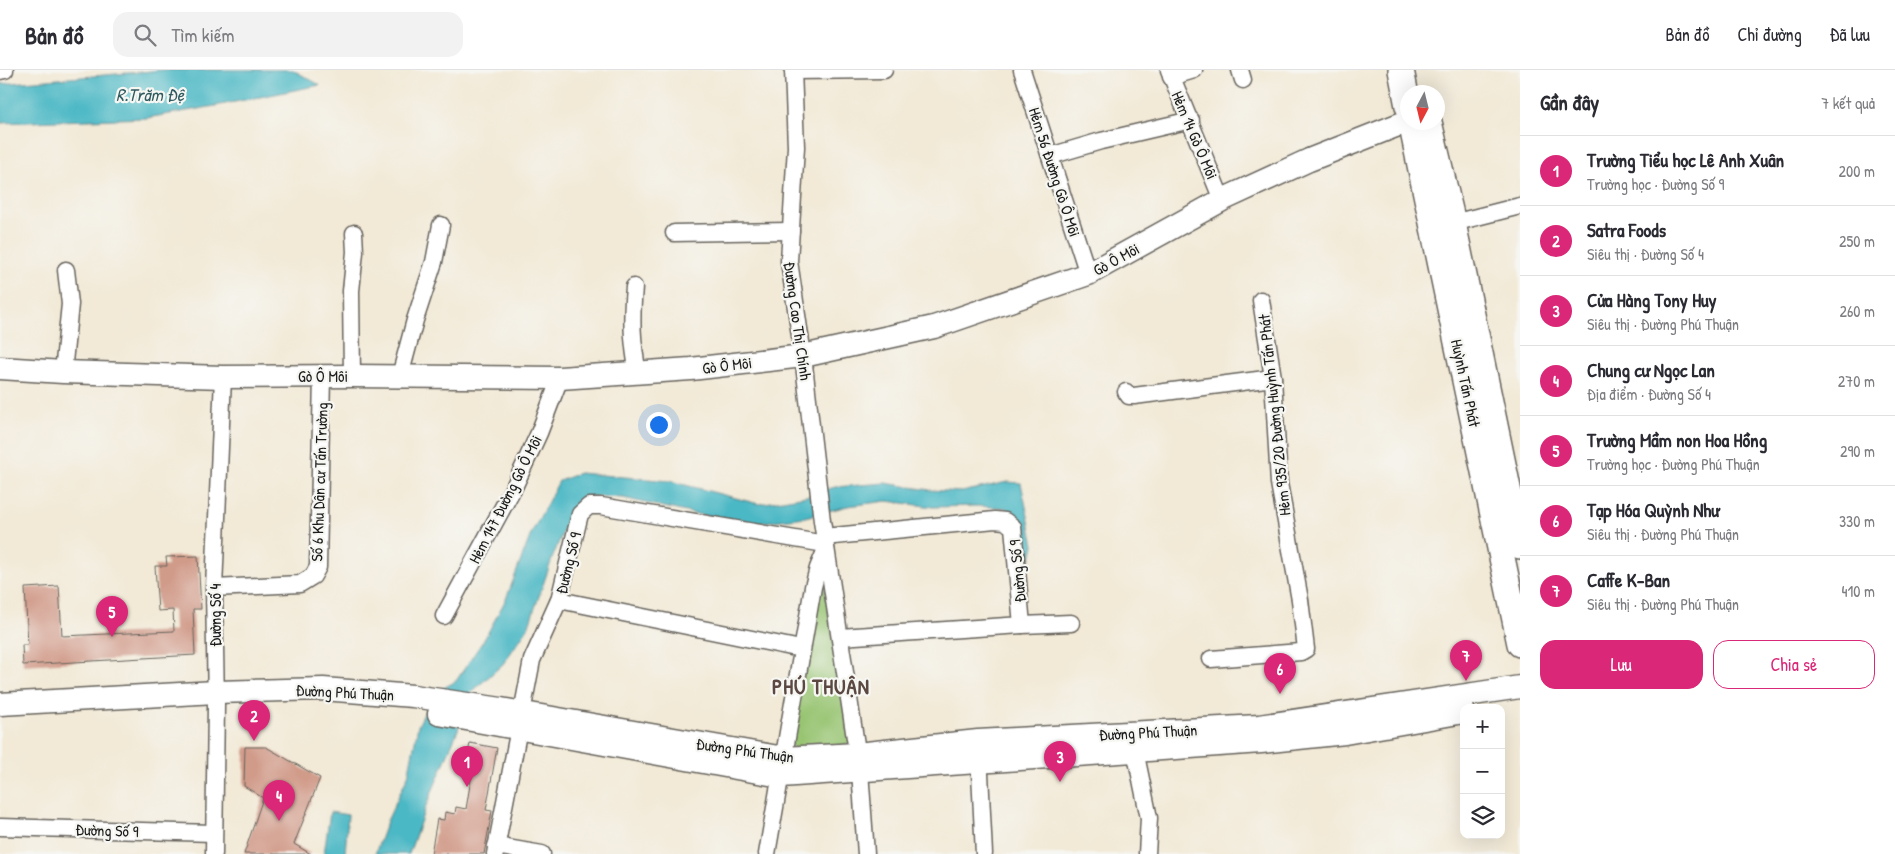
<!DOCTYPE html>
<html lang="vi">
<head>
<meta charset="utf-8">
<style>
	:root { --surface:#fff; --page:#f2f2f3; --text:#2b2b33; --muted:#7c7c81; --line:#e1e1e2; --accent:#db2777 }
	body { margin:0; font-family:"Patrick Hand",sans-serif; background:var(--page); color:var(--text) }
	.controls { position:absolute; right:15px; bottom:15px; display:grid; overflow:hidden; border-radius:10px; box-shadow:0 5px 20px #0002 }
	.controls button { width:45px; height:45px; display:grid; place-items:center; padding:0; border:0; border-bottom:1px solid var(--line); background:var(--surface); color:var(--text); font:25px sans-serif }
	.compass { position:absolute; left:1400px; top:15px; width:45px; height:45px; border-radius:50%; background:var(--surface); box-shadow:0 5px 20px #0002; rotate:187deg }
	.you { position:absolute; left:658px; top:354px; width:18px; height:18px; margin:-12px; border:4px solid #fff; border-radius:50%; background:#1a73e8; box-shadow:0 0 0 8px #1a73e833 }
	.badge { display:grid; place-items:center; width:32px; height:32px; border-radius:50%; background:var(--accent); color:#fff; font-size:16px; font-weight:700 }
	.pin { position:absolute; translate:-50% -41px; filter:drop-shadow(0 1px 2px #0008) }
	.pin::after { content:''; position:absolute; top:26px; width:18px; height:15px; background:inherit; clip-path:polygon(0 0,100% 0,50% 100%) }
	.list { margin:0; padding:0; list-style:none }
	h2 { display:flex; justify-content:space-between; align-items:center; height:65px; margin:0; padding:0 20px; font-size:21px }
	h2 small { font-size:16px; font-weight:400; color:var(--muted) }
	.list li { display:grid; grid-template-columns:32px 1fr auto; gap:15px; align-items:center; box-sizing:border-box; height:70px; padding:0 20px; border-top:1px solid var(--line) }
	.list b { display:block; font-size:19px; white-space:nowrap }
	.list p { margin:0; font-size:16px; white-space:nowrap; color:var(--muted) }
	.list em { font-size:16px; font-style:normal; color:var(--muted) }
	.actions { display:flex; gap:10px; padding:15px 20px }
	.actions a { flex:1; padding:11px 0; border:1px solid var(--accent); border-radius:15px; text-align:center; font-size:18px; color:var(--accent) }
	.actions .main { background:var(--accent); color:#fff }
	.icon { flex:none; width:28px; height:28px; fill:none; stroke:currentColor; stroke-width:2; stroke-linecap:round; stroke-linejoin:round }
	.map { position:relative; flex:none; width:1520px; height:784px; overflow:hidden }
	header { display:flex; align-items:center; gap:30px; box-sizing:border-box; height:70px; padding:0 25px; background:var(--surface); border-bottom:1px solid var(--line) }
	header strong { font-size:24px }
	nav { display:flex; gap:28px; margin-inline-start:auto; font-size:18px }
	.search { width:350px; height:45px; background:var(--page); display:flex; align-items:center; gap:12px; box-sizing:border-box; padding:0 18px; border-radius:15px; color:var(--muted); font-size:19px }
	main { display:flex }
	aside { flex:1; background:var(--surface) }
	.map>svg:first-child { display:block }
</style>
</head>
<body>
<header>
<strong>Bản đồ</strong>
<div class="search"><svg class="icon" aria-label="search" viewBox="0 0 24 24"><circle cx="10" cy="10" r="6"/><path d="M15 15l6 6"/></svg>Tìm kiếm</div>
<nav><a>Bản đồ</a><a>Chỉ đường</a><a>Đã lưu</a></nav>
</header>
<main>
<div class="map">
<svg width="1520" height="784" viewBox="0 0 1520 784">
	<rect width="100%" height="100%" fill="#f6f6f2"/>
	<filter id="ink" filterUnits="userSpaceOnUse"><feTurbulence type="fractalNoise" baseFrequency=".02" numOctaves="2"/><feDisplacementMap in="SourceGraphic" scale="10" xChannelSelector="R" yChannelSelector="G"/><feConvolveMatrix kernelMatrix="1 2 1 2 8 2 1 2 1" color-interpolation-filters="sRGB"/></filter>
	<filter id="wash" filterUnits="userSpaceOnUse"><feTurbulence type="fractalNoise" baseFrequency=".0096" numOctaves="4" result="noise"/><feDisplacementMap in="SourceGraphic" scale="20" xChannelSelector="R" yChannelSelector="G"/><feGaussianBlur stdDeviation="1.12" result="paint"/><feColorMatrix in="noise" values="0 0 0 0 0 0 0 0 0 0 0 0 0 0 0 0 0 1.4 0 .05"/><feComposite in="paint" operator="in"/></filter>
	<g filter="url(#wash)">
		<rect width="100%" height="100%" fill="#f2e9d6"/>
		<path fill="#99c573" stroke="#5a7048" d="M 824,514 L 850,673 L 798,686 L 791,674 L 820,515 Z"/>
		<g fill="#4bb8c5" stroke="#346a70">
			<path d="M 163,0 L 293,0 L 320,15 L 215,36 L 147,48 L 0,53 L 0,14 Z"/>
			<path d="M 579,403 L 670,411 L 759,434 L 806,426 L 835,417 L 885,413 L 930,420 L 962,422 L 1007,412 L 1021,413 L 1034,475 L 1031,489 L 1023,475 L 1017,453 L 1006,438 L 978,436 L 933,437 L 887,431 L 848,436 L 805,447 L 750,454 L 686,442 L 623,428 L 586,426 L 569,446 L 552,489 L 528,558 L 503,594 L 465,628 L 458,660 L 426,736 L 409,784 L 375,784 L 387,751 L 408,706 L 418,656 L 433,624 L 456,611 L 485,568 L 506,529 L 531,464 L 559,411 Z"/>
			<path d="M 330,742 L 348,745 L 345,784 L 324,784 Z"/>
		</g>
		<g id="blocks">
			<g fill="#d19b8a">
				<path d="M 198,486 L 201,539 L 193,539 L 195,585 L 23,595 L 22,575 L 28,575 L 25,518 L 59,516 L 62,566 L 174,561 L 173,540 L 158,541 L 155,496 L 167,496 L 166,487 Z"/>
				<path d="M 470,673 L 497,678 L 486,740 L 492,741 L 484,784 L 431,784 L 437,749 L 444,750 L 445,742 L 455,744 L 456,737 L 466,739 L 474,691 L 467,690 Z"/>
				<path d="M 245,677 L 266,677 L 320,708 L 294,774 L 311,784 L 244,784 L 263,728 L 244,716 Z"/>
			</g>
		</g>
	</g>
	<g filter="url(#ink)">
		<use href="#blocks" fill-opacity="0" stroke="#67645d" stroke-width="1"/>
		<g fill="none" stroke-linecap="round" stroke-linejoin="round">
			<defs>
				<g id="street">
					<path d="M 793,0 L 796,77 L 789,191 L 803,286 L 822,451 L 860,701 L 866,784"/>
					<path d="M 1022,0 L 1088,204"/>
					<path d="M 1169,0 L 1222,130"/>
					<path d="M 1240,0 L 1243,10"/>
					<path d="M 0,1 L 5,0"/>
					<path d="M 793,1 L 884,0"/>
					<path d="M 1171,7 L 1194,0"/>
					<path d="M 1050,86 L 1101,71 L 1191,50"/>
					<path d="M 1453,153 L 1520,136"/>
					<path d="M 674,163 L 791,161"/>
					<path d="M 634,217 C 631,251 632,271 638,304"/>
					<path d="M 63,302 L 70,234 L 66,200"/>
					<path d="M 352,306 L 351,221 L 355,182 L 354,163"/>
					<path d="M 400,306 L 415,250 L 434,192 L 441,155"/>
					<path d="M 1126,322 L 1129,326 L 1134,326 L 1273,308"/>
					<path d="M 824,467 L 995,450 L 1005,451 L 1013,457 L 1022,555 L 840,567"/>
					<path d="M 214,518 L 300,514 L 313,506 L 318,497 L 322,306"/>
					<path d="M 559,530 L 801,579"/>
					<path d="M 444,546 L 515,415 L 539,363 L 560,308"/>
					<path d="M 1022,555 L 1071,553"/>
					<path d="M 1211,589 L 1301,582 L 1306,579 L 1300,530 L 1279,413 L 1273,308 L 1261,230"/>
					<path d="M 1133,671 L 1149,748 L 1147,784"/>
					<path d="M 979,683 L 984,784"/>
					<path d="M 0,757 L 213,763"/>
					<path d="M 496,776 L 542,784"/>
					<path d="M 214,784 L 216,635 L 214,518 L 223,307"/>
					<path d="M 495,784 L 532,590 L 559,530 L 580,444 L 589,436 L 601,436 L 825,474"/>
					<path d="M 767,784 L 813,517 L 818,498 L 826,479"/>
				</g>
				<g id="secondary">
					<path d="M 0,298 L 63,302 L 223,307 L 352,306 L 560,308 L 691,299 L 803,286 L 934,257 L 1088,204 L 1222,130 L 1309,90 L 1408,51"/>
					<path d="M 0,634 L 216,622 L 323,619 L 413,626 L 501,639 L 784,688 L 857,684 L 978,671 L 1259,656 L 1520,617"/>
					<path d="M 439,644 L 781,706 L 1261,672 L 1345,663 L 1464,642"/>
				</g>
				<g id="primary">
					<path d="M 1401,0 L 1408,36"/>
					<path d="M 1411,52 L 1520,574"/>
					<path d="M 1429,52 L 1453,153 L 1520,476"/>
				</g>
			</defs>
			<use href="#street" stroke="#67645d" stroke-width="19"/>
			<use href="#secondary" stroke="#67645d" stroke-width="25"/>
			<use href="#primary" stroke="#67645d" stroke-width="28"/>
			<use href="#street" stroke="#fff" stroke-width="16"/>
			<use href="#secondary" stroke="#fff" stroke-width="22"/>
			<use href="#primary" stroke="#fff" stroke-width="25"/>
		</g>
	</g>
	<g text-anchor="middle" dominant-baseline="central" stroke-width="4.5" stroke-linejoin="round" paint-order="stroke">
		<g font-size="16" fill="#1c1c1c" stroke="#f6f6f2">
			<text transform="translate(1195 65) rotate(67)">Hẻm 14 Gò Ô Môi</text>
			<text transform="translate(1055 102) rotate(72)">Hẻm 56 Đường Gò Ô Môi</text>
			<text transform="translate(1116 189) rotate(-29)">Gò Ô Môi</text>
			<text transform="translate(798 251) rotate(82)">Đường Cao Thị Chính</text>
			<text transform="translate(727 295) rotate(-7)">Gò Ô Môi</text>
			<text x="323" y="306">Gò Ô Môi</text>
			<text transform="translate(1466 313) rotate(78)">Huỳnh Tấn Phát</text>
			<text transform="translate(1274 345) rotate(-96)">Hẻm 935/20 Đường Huỳnh Tấn Phát</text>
			<text transform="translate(319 412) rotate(-88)">Số 6 Khu Dân cư Tấn Trường</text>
			<text transform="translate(505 429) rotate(-63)">Hẻm 147 Đường Gò Ô Môi</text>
			<text transform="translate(568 493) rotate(-76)">Đường Số 9</text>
			<text transform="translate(1017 501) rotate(-95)">Đường Số 9</text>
			<text transform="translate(215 545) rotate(-90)">Đường Số 4</text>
			<text transform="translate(345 622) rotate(3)">Đường Phú Thuận</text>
			<text transform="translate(1148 662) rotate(-3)">Đường Phú Thuận</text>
			<text transform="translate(745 680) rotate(8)">Đường Phú Thuận</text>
			<text transform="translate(107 760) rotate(2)">Đường Số 9</text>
		</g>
		<g font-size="18" font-style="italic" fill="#2f5a60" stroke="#f6f6f2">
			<text x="150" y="24">R.Trăm Đệ</text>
		</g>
		<g font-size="21" font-weight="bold" letter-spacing="1" fill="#5b4842" stroke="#f6f6f2">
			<text x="821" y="616">PHÚ THUẬN</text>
		</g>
	</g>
</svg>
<div class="controls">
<button>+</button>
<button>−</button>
<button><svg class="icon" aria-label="layers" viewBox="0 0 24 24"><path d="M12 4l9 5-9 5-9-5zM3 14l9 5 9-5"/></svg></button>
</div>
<svg class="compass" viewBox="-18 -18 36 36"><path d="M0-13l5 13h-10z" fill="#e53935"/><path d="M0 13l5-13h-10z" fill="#7c7c81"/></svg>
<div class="you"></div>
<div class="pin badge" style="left:467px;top:717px">1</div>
<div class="pin badge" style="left:254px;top:671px">2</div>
<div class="pin badge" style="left:1060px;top:712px">3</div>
<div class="pin badge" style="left:279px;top:751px">4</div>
<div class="pin badge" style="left:112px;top:567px">5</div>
<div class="pin badge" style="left:1280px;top:624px">6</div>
<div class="pin badge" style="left:1466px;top:611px">7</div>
</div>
<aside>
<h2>Gần đây<small>7 kết quả</small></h2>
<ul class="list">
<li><span class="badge">1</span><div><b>Trường Tiểu học Lê Anh Xuân</b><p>Trường học · Đường Số 9</p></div><em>200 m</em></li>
<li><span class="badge">2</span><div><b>Satra Foods</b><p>Siêu thị · Đường Số 4</p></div><em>250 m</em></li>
<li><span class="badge">3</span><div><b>Cửa Hàng Tony Huy</b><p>Siêu thị · Đường Phú Thuận</p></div><em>260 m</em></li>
<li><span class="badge">4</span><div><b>Chung cư Ngọc Lan</b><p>Địa điểm · Đường Số 4</p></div><em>270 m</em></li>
<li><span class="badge">5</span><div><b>Trường Mầm non Hoa Hồng</b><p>Trường học · Đường Phú Thuận</p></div><em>290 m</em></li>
<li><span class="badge">6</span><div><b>Tạp Hóa Quỳnh Như</b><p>Siêu thị · Đường Phú Thuận</p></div><em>330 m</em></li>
<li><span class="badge">7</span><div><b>Caffe K-Ban</b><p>Siêu thị · Đường Phú Thuận</p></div><em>410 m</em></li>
</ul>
<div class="actions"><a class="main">Lưu</a><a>Chia sẻ</a></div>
</aside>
</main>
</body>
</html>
